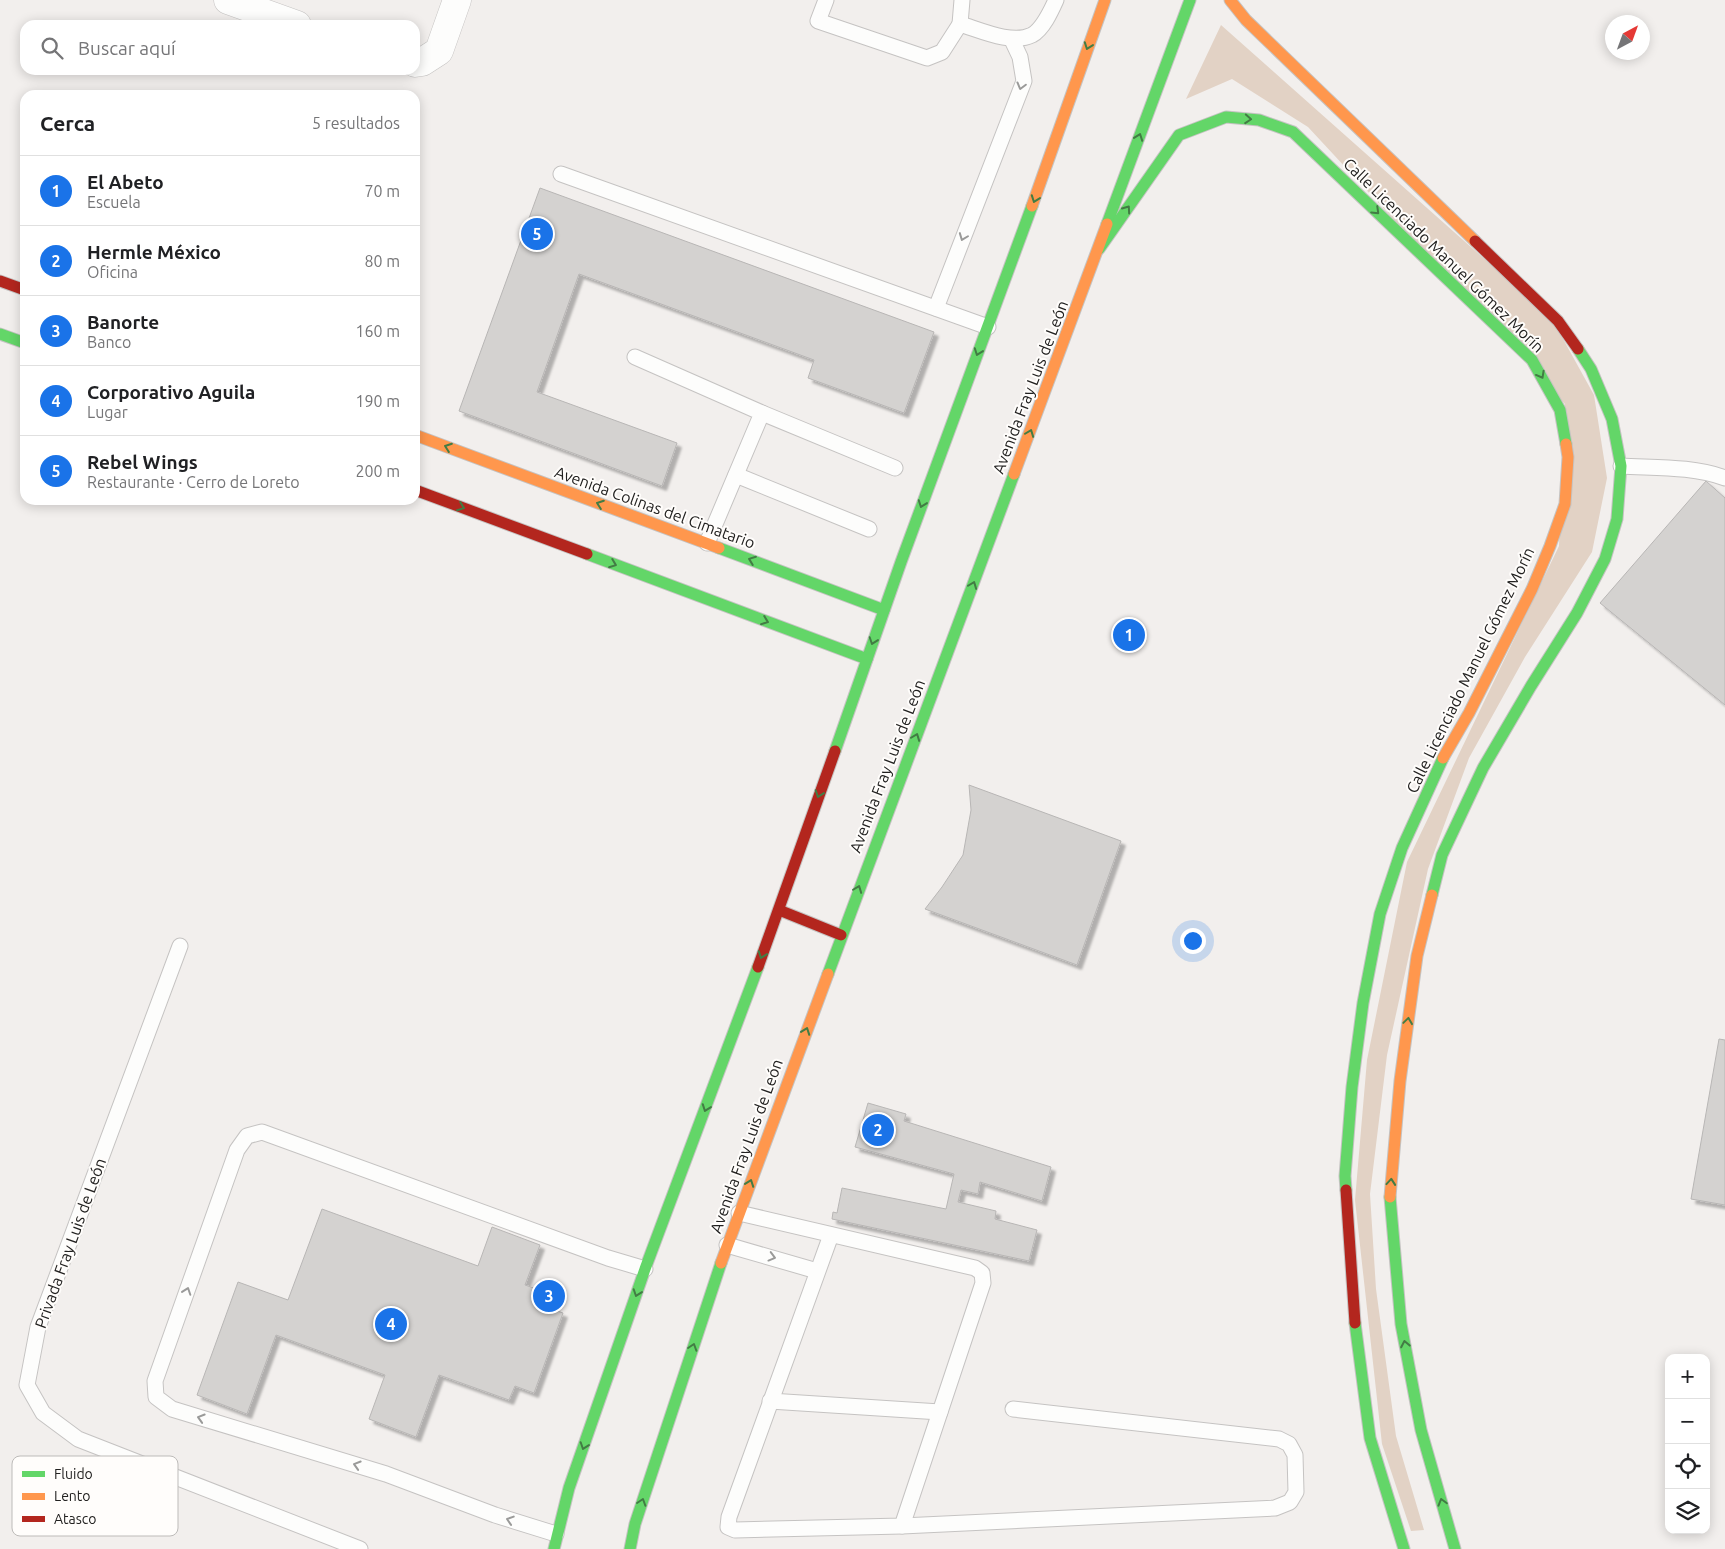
<!DOCTYPE html>
<html lang="es">
<head>
<meta charset="utf-8">
<style>
	:root { --surface:#fff; --page:#f2f2f2; --text:#202124; --muted:#757577; --line:#e0e0e0; --accent:#1a73e8 }
	body { margin:0; font-family:Ubuntu,sans-serif; background:var(--page); color:var(--text) }
	.controls { position:absolute; right:15px; bottom:15px; display:grid; overflow:hidden; border-radius:10px; box-shadow:0 2px 12px #0003 }
	.controls button { width:45px; height:45px; display:grid; place-items:center; padding:0; border:0; border-bottom:1px solid var(--line); background:var(--surface); color:var(--text); font:25px sans-serif }
	.compass { position:absolute; left:1605px; top:15px; width:45px; height:45px; border-radius:50%; background:var(--surface); box-shadow:0 2px 12px #0003; rotate:41deg }
	.you { position:absolute; left:1192px; top:940px; width:18px; height:18px; margin:-12px; border:4px solid #fff; border-radius:50%; background:#1a73e8; box-shadow:0 0 0 8px #1a73e833 }
	.badge { display:grid; place-items:center; width:32px; height:32px; border-radius:50%; background:var(--accent); color:#fff; font-size:16px; font-weight:700 }
	.pin { position:absolute; translate:-50% -50%; border:2px solid #fff; box-shadow:0 1px 5px #0006 }
	.list { margin:0; padding:0; list-style:none }
	h2 { display:flex; justify-content:space-between; align-items:center; height:65px; margin:0; padding:0 20px; font-size:21px }
	h2 small { font-size:16px; font-weight:400; color:var(--muted) }
	.list li { display:grid; grid-template-columns:32px 1fr auto; gap:15px; align-items:center; box-sizing:border-box; height:70px; padding:0 20px; border-top:1px solid var(--line) }
	.list b { display:block; font-size:19px; white-space:nowrap }
	.list p { margin:0; font-size:16px; white-space:nowrap; color:var(--muted) }
	.list em { font-size:16px; font-style:normal; color:var(--muted) }
	.icon { flex:none; width:28px; height:28px; fill:none; stroke:currentColor; stroke-width:2; stroke-linecap:round; stroke-linejoin:round }
	.map { position:relative; flex:none; width:1725px; height:1549px; overflow:hidden }
	.search { position:absolute; background:var(--surface); box-shadow:0 2px 12px #0003; left:20px; top:20px; width:400px; height:55px; display:flex; align-items:center; gap:12px; box-sizing:border-box; padding:0 18px; border-radius:15px; color:var(--muted); font-size:19px }
	.panel { position:absolute; background:var(--surface); box-shadow:0 2px 12px #0003; left:20px; top:90px; width:400px; height:415px; border-radius:15px }
	.map>svg:first-child { display:block }
</style>
</head>
<body>
<div class="map">
<svg width="1725" height="1549" viewBox="0 0 1725 1549">
	<defs>
		<filter id="shadow"><feDropShadow dx="4.5" dy="4.5" stdDeviation="1" flood-color="#0004"/></filter>
	</defs>
	<rect width="100%" height="100%" fill="#f2efed"/>
	<path fill="#e2d2c5" d="M 1221,25 L 1552,319 L 1594,395 L 1607,478 L 1592,552 L 1525,657 L 1469,758 L 1428,869 L 1387,1055 L 1370,1194 L 1376,1289 L 1396,1436 L 1424,1530 L 1411,1531 L 1382,1444 L 1355,1200 L 1367,1060 L 1407,862 L 1559,546 L 1565,404 L 1308,127 L 1232,79 L 1186,99 Z"/>
	<g fill="#d4d2d0" stroke="#b8b6b5" filter="url(#shadow)">
		<path d="M 540,188 L 934,332 L 904,413 L 808,378 L 814,360 L 579,274 L 537,392 L 677,443 L 662,486 L 459,411 Z"/>
		<path d="M 1706,481 L 1725,498 L 1725,705 L 1600,603 Z"/>
		<path d="M 969,785 L 1121,841 L 1077,965 L 925,909 L 942,887 L 963,855 L 971,810 Z"/>
		<path d="M 1719,1039 L 1725,1040 L 1725,1205 L 1691,1199 Z"/>
		<path d="M 868,1103 L 906,1114 L 904,1121 L 1051,1167 L 1042,1201 L 980,1182 L 978,1194 L 961,1190 L 958,1202 L 996,1211 L 995,1219 L 1037,1230 L 1029,1261 L 832,1219 L 833,1212 L 837,1213 L 842,1188 L 946,1209 L 954,1174 L 855,1147 Z"/>
		<path d="M 322,1209 L 478,1266 L 492,1227 L 540,1245 L 525,1285 L 548,1293 L 543,1306 L 563,1313 L 534,1393 L 515,1386 L 509,1400 L 439,1375 L 416,1437 L 369,1419 L 385,1375 L 276,1335 L 247,1414 L 197,1395 L 238,1282 L 288,1300 Z"/>
	</g>
	<g fill="none" stroke-linecap="round" stroke-linejoin="round">
		<defs>
			<g id="lane">
				<path d="M 826,0 L 818,21 L 927,58 L 942,52 L 960,24 C 980,30 1012,45 1032,35 C 1043,29 1051,11 1056,0"/>
				<path d="M 960,24 L 962,0"/>
				<path d="M 561,174 L 988,327"/>
				<path d="M 936,308 L 1024,81 L 1020,57 L 1012,40"/>
				<path d="M 635,357 L 762,413 L 707,543"/>
				<path d="M 762,413 L 895,468"/>
				<path d="M 1621,466 C 1654,468 1693,466 1725,478"/>
				<path d="M 736,475 L 869,529"/>
				<path d="M 180,946 L 38,1327 L 27,1385 L 43,1413 L 78,1439 L 360,1549"/>
				<path d="M 739,1213 L 975,1268 L 982,1273 L 983,1283 L 902,1526"/>
				<path d="M 831,1235 L 729,1517 L 728,1527 L 735,1530 L 902,1526 L 1275,1508 L 1290,1502 L 1296,1492 L 1295,1455 L 1289,1444 L 1279,1439 L 1013,1409"/>
				<path d="M 727,1245 L 817,1271"/>
				<path d="M 770,1401 L 940,1412"/>
				<path d="M 556,1534 L 495,1515 L 386,1474 L 172,1409 L 156,1397 L 155,1381 L 237,1150 L 247,1136 L 262,1132 L 608,1258 L 645,1269"/>
			</g>
			<g id="street">
				<path d="M 228,0 L 297,25"/>
				<path d="M 415,63 L 422,62 L 439,51 L 457,0"/>
			</g>
			<g id="fast">
				<path d="M 1107,224 L 1190,0"/>
				<path d="M 1099,249 L 1179,135 L 1226,117 L 1259,120 L 1293,132 L 1532,360 L 1560,410 L 1566,444"/>
				<path d="M 0,334 L 25,343"/>
				<path d="M 719,548 L 884,610"/>
				<path d="M 587,554 L 867,659"/>
				<path d="M 835,751 L 901,562 L 1032,206"/>
				<path d="M 1432,895 L 1442,855 L 1483,768 L 1531,686 L 1577,613 L 1605,559 L 1617,519 L 1621,466 L 1612,419 L 1591,369 L 1578,349"/>
				<path d="M 828,974 L 1014,474"/>
				<path d="M 1346,1190 L 1345,1176 L 1352,1087 L 1363,1003 L 1380,914 L 1402,848 L 1443,758"/>
				<path d="M 1390,1197 L 1401,1324 L 1421,1430 L 1455,1549"/>
				<path d="M 1355,1323 L 1370,1438 L 1404,1549"/>
				<path d="M 554,1549 L 569,1488 L 645,1269 L 758,967"/>
				<path d="M 630,1549 L 635,1524 L 721,1263"/>
			</g>
			<g id="slow">
				<path d="M 1230,0 L 1246,20 L 1475,241"/>
				<path d="M 1032,206 L 1105,0"/>
				<path d="M 415,435 L 719,548"/>
				<path d="M 1014,474 L 1107,224"/>
				<path d="M 1443,758 L 1469,713 L 1532,589 L 1550,546 L 1565,504 L 1568,457 L 1566,444"/>
				<path d="M 1390,1197 L 1400,1081 L 1417,956 L 1432,895"/>
				<path d="M 721,1263 L 828,974"/>
			</g>
			<g id="jam">
				<path d="M 1475,241 L 1558,321 L 1578,349"/>
				<path d="M 0,281 L 25,290"/>
				<path d="M 415,490 L 587,554"/>
				<path d="M 779,910 L 841,935"/>
				<path d="M 758,967 L 835,751"/>
				<path d="M 1346,1190 L 1355,1323"/>
			</g>
		</defs>
		<use href="#lane" stroke="#c5c3c2" stroke-width="17"/>
		<use href="#street" stroke="#c5c3c2" stroke-width="29"/>
		<use href="#fast" stroke="#c5c3c2" stroke-width="13"/>
		<use href="#slow" stroke="#c5c3c2" stroke-width="13"/>
		<use href="#jam" stroke="#c5c3c2" stroke-width="13"/>
		<use href="#lane" stroke="#fdfdfc" stroke-width="15"/>
		<use href="#street" stroke="#fdfdfc" stroke-width="28"/>
		<use href="#fast" stroke="#63d668" stroke-width="11"/>
		<use href="#slow" stroke="#ff974d" stroke-width="11"/>
		<use href="#jam" stroke="#b3261e" stroke-width="11"/>
	</g>
	<defs><path id="oneway-chevron" d="M-2-3.5L2.5 0L-2 3.5" fill="none" stroke-width="1.6" stroke-linecap="round" stroke-linejoin="round" transform="scale(1.25)"/></defs>
	<g stroke="#427c44">
		<use href="#oneway-chevron" transform="translate(1088 46) rotate(110)"/>
		<use href="#oneway-chevron" transform="translate(1248 119) rotate(4)"/>
		<use href="#oneway-chevron" transform="translate(1139 137) rotate(-70)"/>
		<use href="#oneway-chevron" transform="translate(1035 199) rotate(110)"/>
		<use href="#oneway-chevron" transform="translate(1127 209) rotate(-55)"/>
		<use href="#oneway-chevron" transform="translate(1376 211) rotate(44)"/>
		<use href="#oneway-chevron" transform="translate(978 352) rotate(110)"/>
		<use href="#oneway-chevron" transform="translate(1541 375) rotate(61)"/>
		<use href="#oneway-chevron" transform="translate(1030 433) rotate(-69)"/>
		<use href="#oneway-chevron" transform="translate(448 447) rotate(-160)"/>
		<use href="#oneway-chevron" transform="translate(600 504) rotate(-160)"/>
		<use href="#oneway-chevron" transform="translate(922 504) rotate(110)"/>
		<use href="#oneway-chevron" transform="translate(461 507) rotate(21)"/>
		<use href="#oneway-chevron" transform="translate(752 560) rotate(-159)"/>
		<use href="#oneway-chevron" transform="translate(613 564) rotate(21)"/>
		<use href="#oneway-chevron" transform="translate(973 585) rotate(-69)"/>
		<use href="#oneway-chevron" transform="translate(765 621) rotate(21)"/>
		<use href="#oneway-chevron" transform="translate(873 641) rotate(109)"/>
		<use href="#oneway-chevron" transform="translate(916 737) rotate(-69)"/>
		<use href="#oneway-chevron" transform="translate(819 794) rotate(109)"/>
		<use href="#oneway-chevron" transform="translate(858 889) rotate(-69)"/>
		<use href="#oneway-chevron" transform="translate(762 955) rotate(110)"/>
		<use href="#oneway-chevron" transform="translate(1408 1021) rotate(-82)"/>
		<use href="#oneway-chevron" transform="translate(806 1031) rotate(-70)"/>
		<use href="#oneway-chevron" transform="translate(706 1108) rotate(110)"/>
		<use href="#oneway-chevron" transform="translate(1391 1182) rotate(-85)"/>
		<use href="#oneway-chevron" transform="translate(750 1183) rotate(-70)"/>
		<use href="#oneway-chevron" transform="translate(637 1293) rotate(109)"/>
		<use href="#oneway-chevron" transform="translate(1405 1344) rotate(-101)"/>
		<use href="#oneway-chevron" transform="translate(693 1347) rotate(-72)"/>
		<use href="#oneway-chevron" transform="translate(584 1446) rotate(109)"/>
		<use href="#oneway-chevron" transform="translate(642 1502) rotate(-72)"/>
		<use href="#oneway-chevron" transform="translate(1442 1502) rotate(-106)"/>
	</g>
	<g stroke="#9a9a99">
		<use href="#oneway-chevron" transform="translate(1021 86) rotate(105)"/>
		<use href="#oneway-chevron" transform="translate(963 237) rotate(111)"/>
		<use href="#oneway-chevron" transform="translate(772 1257) rotate(15)"/>
		<use href="#oneway-chevron" transform="translate(187 1291) rotate(-71)"/>
		<use href="#oneway-chevron" transform="translate(201 1418) rotate(-163)"/>
		<use href="#oneway-chevron" transform="translate(357 1465) rotate(-163)"/>
		<use href="#oneway-chevron" transform="translate(510 1520) rotate(-162)"/>
	</g>
	<g text-anchor="middle" dominant-baseline="central" stroke-width="4" stroke-linejoin="round" paint-order="stroke">
		<g font-size="16" fill="#222120" stroke="#fffdfb">
			<text transform="translate(1444 255) rotate(44)">Calle Licenciado Manuel Gómez Morín</text>
			<text transform="translate(1030 387) rotate(-69)">Avenida Fray Luis de León</text>
			<text transform="translate(655 507) rotate(20)">Avenida Colinas del Cimatario</text>
			<text transform="translate(1470 670) rotate(-64)">Calle Licenciado Manuel Gómez Morín</text>
			<text transform="translate(887 766) rotate(-69)">Avenida Fray Luis de León</text>
			<text transform="translate(746 1146) rotate(-70)">Avenida Fray Luis de León</text>
			<text transform="translate(70 1243) rotate(-70)">Privada Fray Luis de León</text>
		</g>
	</g>
	<rect x="12" y="1456" width="166" height="80" rx="8" fill="#fffdfb" stroke="#bdbbb9" stroke-width="1"/>
	<rect x="22" y="1471" width="23" height="6" fill="#63d668"/>
	<rect x="22" y="1493" width="23" height="7" fill="#ff974d"/>
	<rect x="22" y="1516" width="23" height="6" fill="#b3261e"/>
	<g font-size="14" fill="#222120">
		<text x="54" y="1479">Fluido</text>
		<text x="54" y="1501">Lento</text>
		<text x="54" y="1524">Atasco</text>
	</g>
</svg>
<div class="controls">
<button>+</button>
<button>−</button>
<button><svg class="icon" aria-label="locate" viewBox="0 0 24 24"><circle cx="12" cy="12" r="6"/><path d="M12 2v4M12 18v4M2 12h4M18 12h4"/></svg></button>
<button><svg class="icon" aria-label="layers" viewBox="0 0 24 24"><path d="M12 4l9 5-9 5-9-5zM3 14l9 5 9-5"/></svg></button>
</div>
<svg class="compass" viewBox="-18 -18 36 36"><path d="M0-13l5 13h-10z" fill="#e53935"/><path d="M0 13l5-13h-10z" fill="#757577"/></svg>
<div class="you"></div>
<div class="pin badge" style="left:1129px;top:635px">1</div>
<div class="pin badge" style="left:878px;top:1130px">2</div>
<div class="pin badge" style="left:549px;top:1296px">3</div>
<div class="pin badge" style="left:391px;top:1324px">4</div>
<div class="pin badge" style="left:537px;top:234px">5</div>
<div class="search"><svg class="icon" aria-label="search" viewBox="0 0 24 24"><circle cx="10" cy="10" r="6"/><path d="M15 15l6 6"/></svg>Buscar aquí</div>
<section class="panel">
<h2>Cerca<small>5 resultados</small></h2>
<ul class="list">
<li><span class="badge">1</span><div><b>El Abeto</b><p>Escuela</p></div><em>70 m</em></li>
<li><span class="badge">2</span><div><b>Hermle México</b><p>Oficina</p></div><em>80 m</em></li>
<li><span class="badge">3</span><div><b>Banorte</b><p>Banco</p></div><em>160 m</em></li>
<li><span class="badge">4</span><div><b>Corporativo Aguila</b><p>Lugar</p></div><em>190 m</em></li>
<li><span class="badge">5</span><div><b>Rebel Wings</b><p>Restaurante · Cerro de Loreto</p></div><em>200 m</em></li>
</ul>
</section>
</div>
</body>
</html>
